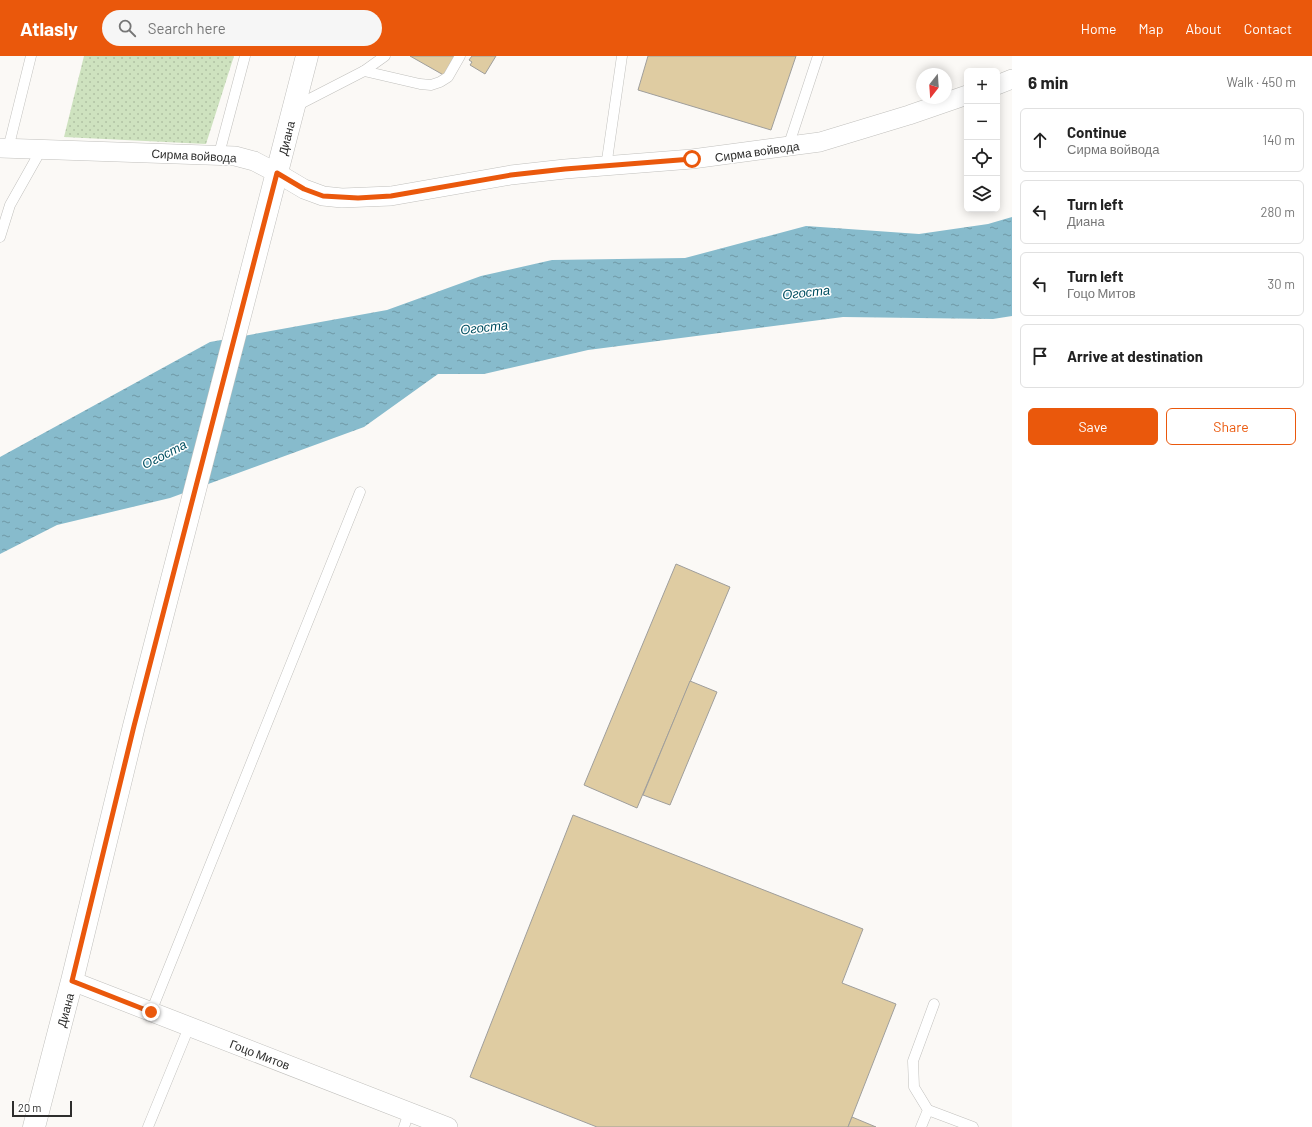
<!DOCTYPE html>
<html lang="en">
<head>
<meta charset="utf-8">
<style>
	:root { --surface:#fff; --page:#f6f6f6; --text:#222; --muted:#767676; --line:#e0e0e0; --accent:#ea580c }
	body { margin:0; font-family:Barlow,sans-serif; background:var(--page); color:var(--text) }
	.controls { position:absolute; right:12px; top:12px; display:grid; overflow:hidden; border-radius:6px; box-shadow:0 2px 10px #0003 }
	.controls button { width:36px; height:36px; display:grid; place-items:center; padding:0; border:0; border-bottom:1px solid var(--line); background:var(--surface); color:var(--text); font:20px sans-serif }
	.compass { position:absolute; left:916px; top:12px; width:36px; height:36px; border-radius:50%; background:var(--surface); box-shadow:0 2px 10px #0003; rotate:197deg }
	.scale { position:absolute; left:12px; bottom:10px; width:60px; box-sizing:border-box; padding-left:4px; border:2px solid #2e2e2d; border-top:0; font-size:11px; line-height:14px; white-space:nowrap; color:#2e2e2d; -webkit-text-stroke:3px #fff; paint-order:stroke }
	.stop { position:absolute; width:12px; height:12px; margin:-9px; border:3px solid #ea580c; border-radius:50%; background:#fff }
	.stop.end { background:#ea580c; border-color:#fff; box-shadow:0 1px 4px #0008 }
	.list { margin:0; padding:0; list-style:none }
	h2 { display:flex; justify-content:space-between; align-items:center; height:52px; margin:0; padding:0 16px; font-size:17px }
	h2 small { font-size:13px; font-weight:400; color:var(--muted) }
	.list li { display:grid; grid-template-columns:26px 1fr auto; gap:12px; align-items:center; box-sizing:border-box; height:64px; margin:0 8px 8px; padding:0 8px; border:1px solid var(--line); border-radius:6px }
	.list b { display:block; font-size:15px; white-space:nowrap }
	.list p { margin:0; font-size:13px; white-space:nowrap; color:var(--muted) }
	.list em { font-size:13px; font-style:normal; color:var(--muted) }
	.actions { display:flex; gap:8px; padding:12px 16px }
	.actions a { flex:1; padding:9px 0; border:1px solid var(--accent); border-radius:6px; text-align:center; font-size:14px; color:var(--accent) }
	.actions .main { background:var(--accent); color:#fff }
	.icon { flex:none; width:22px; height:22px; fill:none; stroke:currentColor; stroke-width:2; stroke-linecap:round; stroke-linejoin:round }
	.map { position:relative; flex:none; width:1012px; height:1071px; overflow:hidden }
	header { display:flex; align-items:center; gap:24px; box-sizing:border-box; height:56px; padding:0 20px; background:var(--accent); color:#fff }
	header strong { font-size:19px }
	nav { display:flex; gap:22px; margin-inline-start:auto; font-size:14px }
	.search { width:280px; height:36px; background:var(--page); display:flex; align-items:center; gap:10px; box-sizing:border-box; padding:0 14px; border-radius:22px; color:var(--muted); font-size:15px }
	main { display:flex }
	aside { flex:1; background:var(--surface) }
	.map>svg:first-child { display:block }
</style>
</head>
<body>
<header>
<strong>Atlasly</strong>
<div class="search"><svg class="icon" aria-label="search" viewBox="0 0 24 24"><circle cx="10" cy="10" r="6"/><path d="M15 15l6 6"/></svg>Search here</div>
<nav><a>Home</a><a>Map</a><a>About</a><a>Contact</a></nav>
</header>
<main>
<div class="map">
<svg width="1012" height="1071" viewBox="0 0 1012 1071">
	<defs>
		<pattern id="grass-dots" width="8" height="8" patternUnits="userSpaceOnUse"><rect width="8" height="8" fill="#cee2bf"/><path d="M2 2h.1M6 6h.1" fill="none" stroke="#b1c2a4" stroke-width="1.8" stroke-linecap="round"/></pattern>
		<pattern id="water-ripples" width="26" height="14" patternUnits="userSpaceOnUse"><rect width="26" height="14" fill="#87bbcc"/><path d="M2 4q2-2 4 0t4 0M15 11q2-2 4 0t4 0" fill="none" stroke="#6f98a6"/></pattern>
	</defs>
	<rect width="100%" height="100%" fill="#fbf9f6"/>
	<path fill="url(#grass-dots)" d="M 84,0 L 234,0 L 206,88 L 64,81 Z"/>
	<path fill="url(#water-ripples)" d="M 1012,161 L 1012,260 L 993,263 L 843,261 L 588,294 L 484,318 L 438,318 L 364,371 L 170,442 L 57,469 L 0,498 L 0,401 L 210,286 L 387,254 L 481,220 L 552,204 L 685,202 L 806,170 L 919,178 L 988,168 Z"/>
	<g fill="#dfcca2" stroke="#9f9e9b">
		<path d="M 410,0 L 459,0 L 447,21 Z"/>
		<path d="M 472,0 L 496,0 L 485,18 L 470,9 L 472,6 L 469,4 Z"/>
		<path d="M 648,0 L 796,0 L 771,74 L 638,34 Z"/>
		<path d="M 676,508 L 730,531 L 637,752 L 584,729 Z"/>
		<path d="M 690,625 L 717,636 L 670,749 L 643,739 Z"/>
		<path d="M 573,759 L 863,873 L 842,927 L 896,948 L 848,1071 L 597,1071 L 470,1021 Z"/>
		<path d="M 852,1061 L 876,1071 L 848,1071 Z"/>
	</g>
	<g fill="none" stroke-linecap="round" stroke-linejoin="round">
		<defs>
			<g id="service">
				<path d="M 364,15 L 420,28 L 431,29 L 440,26 L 448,21 L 460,0"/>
				<path d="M 296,50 L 364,15 L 385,0"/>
				<path d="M 788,91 L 818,0"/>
				<path d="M 8,93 L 31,0"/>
				<path d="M 219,98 L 245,0"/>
				<path d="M 606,111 L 622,0"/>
				<path d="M 0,181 L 10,149 L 41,94"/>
				<path d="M 151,956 L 360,436"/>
				<path d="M 928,1054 L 973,1071"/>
				<path d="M 148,1071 L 189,971"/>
				<path d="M 404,1071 L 409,1056"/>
				<path d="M 921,1071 L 928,1054 L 914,1031 L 913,1005 L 934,948"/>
			</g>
			<g id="minor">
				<path d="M 997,29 L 1012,23"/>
				<path d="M 0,92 L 235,100 L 254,105 L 277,117 L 304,133 L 323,140 L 342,142 L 391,140 L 511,119 L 565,113 L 692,103 L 820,86 L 909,59 L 967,39"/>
				<path d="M 72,925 L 448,1071"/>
			</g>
			<path id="secondary" d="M 34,1071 L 72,925 L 134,670 L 307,0"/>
		</defs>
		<use href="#service" stroke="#c1c0bd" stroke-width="11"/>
		<use href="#minor" stroke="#c1c0bd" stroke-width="20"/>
		<use href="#secondary" stroke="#c1c0bd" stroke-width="23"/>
		<use href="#service" stroke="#fff" stroke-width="10"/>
		<use href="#minor" stroke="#fff" stroke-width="19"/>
		<use href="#secondary" stroke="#fff" stroke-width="22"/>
	</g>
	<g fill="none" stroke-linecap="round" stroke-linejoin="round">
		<path stroke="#ea580c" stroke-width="5" d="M 151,956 L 72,925 L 134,670 L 277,117 L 304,133 L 323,140 L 358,142 L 391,140 L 511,119 L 565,113 L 692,103"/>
	</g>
	<g text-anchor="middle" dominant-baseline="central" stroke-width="3" stroke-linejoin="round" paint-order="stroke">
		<g font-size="12" fill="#2e2e2d" stroke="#fff">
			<text transform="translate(286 82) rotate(-76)">Диана</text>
			<text transform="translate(757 95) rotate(-8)">Сирма войвода</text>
			<text transform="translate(194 99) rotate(3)">Сирма войвода</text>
			<text transform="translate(65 954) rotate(-75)">Диана</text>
			<text transform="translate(260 998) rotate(21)">Гоцо Митов</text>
		</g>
		<g font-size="13" font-style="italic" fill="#014f61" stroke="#fff">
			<text transform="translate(806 236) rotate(-6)">Огоста</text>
			<text transform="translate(484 271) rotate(-6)">Огоста</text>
			<text transform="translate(164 398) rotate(-27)">Огоста</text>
		</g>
	</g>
</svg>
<div class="controls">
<button>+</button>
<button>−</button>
<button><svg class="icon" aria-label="locate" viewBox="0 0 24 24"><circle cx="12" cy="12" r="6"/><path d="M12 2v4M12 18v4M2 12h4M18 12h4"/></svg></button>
<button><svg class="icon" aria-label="layers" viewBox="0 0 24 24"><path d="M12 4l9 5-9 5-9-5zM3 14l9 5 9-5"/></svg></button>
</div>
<svg class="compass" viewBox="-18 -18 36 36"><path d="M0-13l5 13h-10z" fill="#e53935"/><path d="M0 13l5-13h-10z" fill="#767676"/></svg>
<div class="scale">20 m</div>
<div class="stop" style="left:692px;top:103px"></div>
<div class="stop end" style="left:151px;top:956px"></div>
</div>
<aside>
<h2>6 min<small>Walk · 450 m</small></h2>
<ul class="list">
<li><svg class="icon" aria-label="ahead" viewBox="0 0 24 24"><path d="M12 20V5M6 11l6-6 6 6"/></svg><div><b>Continue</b><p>Сирма войвода</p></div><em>140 m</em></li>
<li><svg class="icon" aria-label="left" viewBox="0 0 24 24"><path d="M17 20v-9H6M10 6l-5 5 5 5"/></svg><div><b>Turn left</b><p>Диана</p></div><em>280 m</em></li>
<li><svg class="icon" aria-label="left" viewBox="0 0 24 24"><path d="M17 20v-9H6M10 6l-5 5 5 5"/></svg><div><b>Turn left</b><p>Гоцо Митов</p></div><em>30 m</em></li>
<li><svg class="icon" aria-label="arrive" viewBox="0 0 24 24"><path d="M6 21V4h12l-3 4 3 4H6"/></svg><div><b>Arrive at destination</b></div></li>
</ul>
<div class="actions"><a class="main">Save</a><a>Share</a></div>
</aside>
</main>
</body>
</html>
